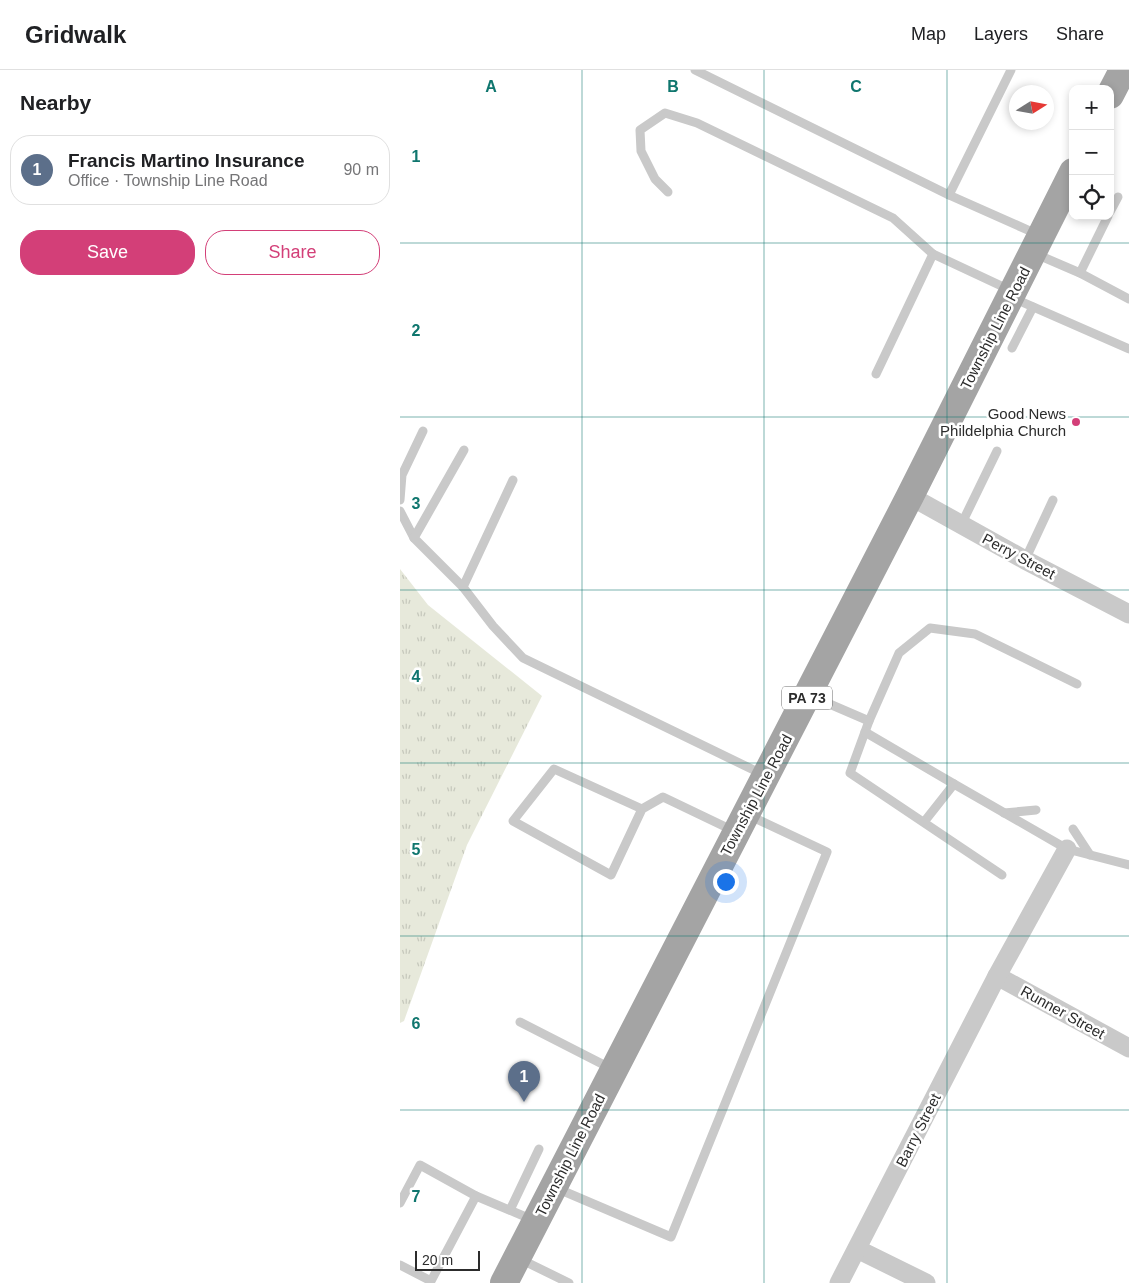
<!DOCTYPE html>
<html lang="en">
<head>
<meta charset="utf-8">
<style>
	:root { --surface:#fff; --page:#f6f6f6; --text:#202124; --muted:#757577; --line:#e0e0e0; --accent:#d33f78 }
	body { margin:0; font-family:Helvetica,sans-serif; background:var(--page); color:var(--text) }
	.controls { position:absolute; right:15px; top:15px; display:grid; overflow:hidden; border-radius:10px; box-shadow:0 2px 8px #0003 }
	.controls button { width:45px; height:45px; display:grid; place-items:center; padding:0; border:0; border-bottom:1px solid var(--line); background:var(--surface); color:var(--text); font:25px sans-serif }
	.compass { position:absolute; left:609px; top:15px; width:45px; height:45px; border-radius:50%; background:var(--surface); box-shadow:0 2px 8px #0003; rotate:79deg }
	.scale { position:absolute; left:15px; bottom:12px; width:65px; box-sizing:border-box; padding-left:5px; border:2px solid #2c2c2c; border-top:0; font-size:14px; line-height:18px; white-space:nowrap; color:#2c2c2c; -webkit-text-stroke:4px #fff; paint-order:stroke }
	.you { position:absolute; left:325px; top:811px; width:18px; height:18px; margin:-12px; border:4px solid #fff; border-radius:50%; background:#1a73e8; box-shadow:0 0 0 8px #1a73e833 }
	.badge { display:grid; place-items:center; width:32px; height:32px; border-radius:50%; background:var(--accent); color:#fff; font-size:16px; font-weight:700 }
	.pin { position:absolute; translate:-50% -41px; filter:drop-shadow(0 1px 2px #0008) }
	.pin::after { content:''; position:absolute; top:26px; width:18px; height:15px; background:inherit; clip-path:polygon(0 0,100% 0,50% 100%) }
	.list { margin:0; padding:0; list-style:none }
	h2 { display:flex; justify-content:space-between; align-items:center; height:65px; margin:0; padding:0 20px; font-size:21px }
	h2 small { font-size:16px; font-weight:400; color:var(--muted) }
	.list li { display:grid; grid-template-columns:32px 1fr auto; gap:15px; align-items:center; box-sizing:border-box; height:70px; margin:0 10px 10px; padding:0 10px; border:1px solid var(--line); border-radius:20px }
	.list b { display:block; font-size:19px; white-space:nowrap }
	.list p { margin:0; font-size:16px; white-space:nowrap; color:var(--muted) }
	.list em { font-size:16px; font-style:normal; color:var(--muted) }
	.actions { display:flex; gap:10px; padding:15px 20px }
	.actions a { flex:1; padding:11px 0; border:1px solid var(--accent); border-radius:20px; text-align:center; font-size:18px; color:var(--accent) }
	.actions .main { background:var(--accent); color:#fff }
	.icon { flex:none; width:28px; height:28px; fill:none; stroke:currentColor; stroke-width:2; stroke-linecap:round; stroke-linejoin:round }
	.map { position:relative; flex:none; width:729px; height:1213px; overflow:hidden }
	header { display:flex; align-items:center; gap:30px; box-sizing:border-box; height:70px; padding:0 25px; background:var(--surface); border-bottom:1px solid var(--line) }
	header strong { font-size:24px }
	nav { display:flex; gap:28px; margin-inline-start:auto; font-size:18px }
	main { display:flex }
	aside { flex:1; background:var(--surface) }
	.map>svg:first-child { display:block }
</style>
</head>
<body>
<header>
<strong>Gridwalk</strong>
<nav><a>Map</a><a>Layers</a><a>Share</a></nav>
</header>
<main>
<aside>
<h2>Nearby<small></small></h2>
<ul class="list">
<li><span class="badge" style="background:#5c6f8a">1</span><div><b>Francis Martino Insurance</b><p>Office · Township Line Road</p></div><em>90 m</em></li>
</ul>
<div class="actions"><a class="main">Save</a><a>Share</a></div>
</aside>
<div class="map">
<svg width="729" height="1213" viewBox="0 0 729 1213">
	<defs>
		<pattern id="grass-tufts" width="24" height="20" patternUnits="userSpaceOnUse" patternTransform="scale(1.25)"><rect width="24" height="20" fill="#e7e9db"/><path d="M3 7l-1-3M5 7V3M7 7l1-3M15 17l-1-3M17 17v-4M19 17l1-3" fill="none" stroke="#c6c8bc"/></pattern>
	</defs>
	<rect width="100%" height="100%" fill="#fff"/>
	<path fill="url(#grass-tufts)" d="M 0,499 L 28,535 L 142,626 L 67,775 L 4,951 L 0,953 Z"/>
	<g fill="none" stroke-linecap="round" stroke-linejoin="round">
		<g stroke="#c9c9c9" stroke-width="9">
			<path d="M 295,0 L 549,125"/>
			<path d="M 611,0 L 549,125 L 639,165"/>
			<path d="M 268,122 L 255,109 L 241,81 L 240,60 L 265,43 L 297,53 L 493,148 L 533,184"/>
			<path d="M 710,142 L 718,127"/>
			<path d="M 636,184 L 680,203 L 729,229"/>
			<path d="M 680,203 L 708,146"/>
			<path d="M 613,228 L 729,279"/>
			<path d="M 612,278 L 633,237"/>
			<path d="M 476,304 L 533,184 L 610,220"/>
			<path d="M 113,410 L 63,517 L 93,556 L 123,588 L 364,705"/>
			<path d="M 0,430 L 2,405 L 23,361"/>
			<path d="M 0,441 L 14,468"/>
			<path d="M 561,455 L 597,381"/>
			<path d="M 625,490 L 653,430"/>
			<path d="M 63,517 L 14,468 L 64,380"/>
			<path d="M 411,626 L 469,651 L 499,583 L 530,558 L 575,564 L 677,614"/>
			<path d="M 469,651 L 450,703 L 602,805"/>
			<path d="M 465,662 L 554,714"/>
			<path d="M 242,739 L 154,699 L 113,751 L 211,805 L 242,739 L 263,727 L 334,761"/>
			<path d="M 604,743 L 636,740"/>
			<path d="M 524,752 L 554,714 L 667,779 L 729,795"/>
			<path d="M 673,759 L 690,785"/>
			<path d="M 120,952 L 212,999"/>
			<path d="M 156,1118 L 271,1167 L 427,782 L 348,745"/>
			<path d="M 0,1133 L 20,1095 L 76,1126 L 133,1150"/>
			<path d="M 110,1140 L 139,1079"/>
			<path d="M 120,1189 L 169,1213"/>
			<path d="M 0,1195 L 31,1211 L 76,1126"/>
		</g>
		<g stroke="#c9c9c9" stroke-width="19">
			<path d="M 510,426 L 625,490 L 729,544"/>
			<path d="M 597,906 L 729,978"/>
			<path d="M 457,1179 L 526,1213"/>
			<path d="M 439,1213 L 597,906 L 667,779"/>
		</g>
		<g stroke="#a4a4a4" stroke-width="28">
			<path d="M 710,25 L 723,0"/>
			<path d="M 104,1213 L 510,426 L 673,102"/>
		</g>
	</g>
	<path fill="none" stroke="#0f766e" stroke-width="1" stroke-opacity="0.55" d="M 182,0 L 182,1213M 364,0 L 364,1213M 547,0 L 547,1213M 0,173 L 729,173M 0,347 L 729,347M 0,520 L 729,520M 0,693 L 729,693M 0,866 L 729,866M 0,1040 L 729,1040"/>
	<circle fill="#d33f78" stroke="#fff" stroke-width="2" cx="676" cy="352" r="5"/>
	<g text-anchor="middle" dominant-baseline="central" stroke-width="5" stroke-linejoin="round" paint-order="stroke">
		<rect fill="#fff" stroke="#6b6b6b" stroke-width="1" x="382" y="616.5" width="50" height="23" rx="4"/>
		<g font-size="14" font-weight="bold" fill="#2c2c2c">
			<text x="407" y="628">PA 73</text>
		</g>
		<g font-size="15" fill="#2c2c2c" stroke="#fff">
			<text transform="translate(595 258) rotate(-63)">Township Line Road</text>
			<text transform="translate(619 486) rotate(28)">Perry Street</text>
			<text transform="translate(356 725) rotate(-62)">Township Line Road</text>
			<text transform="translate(663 942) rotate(29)">Runner Street</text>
			<text transform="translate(518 1060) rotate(-63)">Barry Street</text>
			<text transform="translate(170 1085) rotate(-63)">Township Line Road</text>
		</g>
		<g font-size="15" fill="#2c2c2c" stroke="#fff" text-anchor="end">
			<text x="666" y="343">Good News<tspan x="666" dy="17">Phildelphia Church</tspan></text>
		</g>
	</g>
	<g font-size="16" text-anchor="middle" font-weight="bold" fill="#0f766e" stroke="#fff" stroke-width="5" stroke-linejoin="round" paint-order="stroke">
		<text x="91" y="22">A</text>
		<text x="273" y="22">B</text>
		<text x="456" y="22">C</text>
		<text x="16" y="92">1</text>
		<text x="16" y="266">2</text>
		<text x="16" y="439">3</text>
		<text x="16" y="612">4</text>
		<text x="16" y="785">5</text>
		<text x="16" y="959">6</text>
		<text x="16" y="1132">7</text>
	</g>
</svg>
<div class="controls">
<button>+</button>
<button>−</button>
<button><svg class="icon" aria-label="locate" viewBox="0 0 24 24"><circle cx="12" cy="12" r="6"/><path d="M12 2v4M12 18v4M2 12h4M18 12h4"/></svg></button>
</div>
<svg class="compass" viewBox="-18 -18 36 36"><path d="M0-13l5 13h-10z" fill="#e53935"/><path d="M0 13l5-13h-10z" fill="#757577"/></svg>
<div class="scale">20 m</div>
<div class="you"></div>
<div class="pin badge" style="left:124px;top:1032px;background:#5c6f8a">1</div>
</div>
</main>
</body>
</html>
